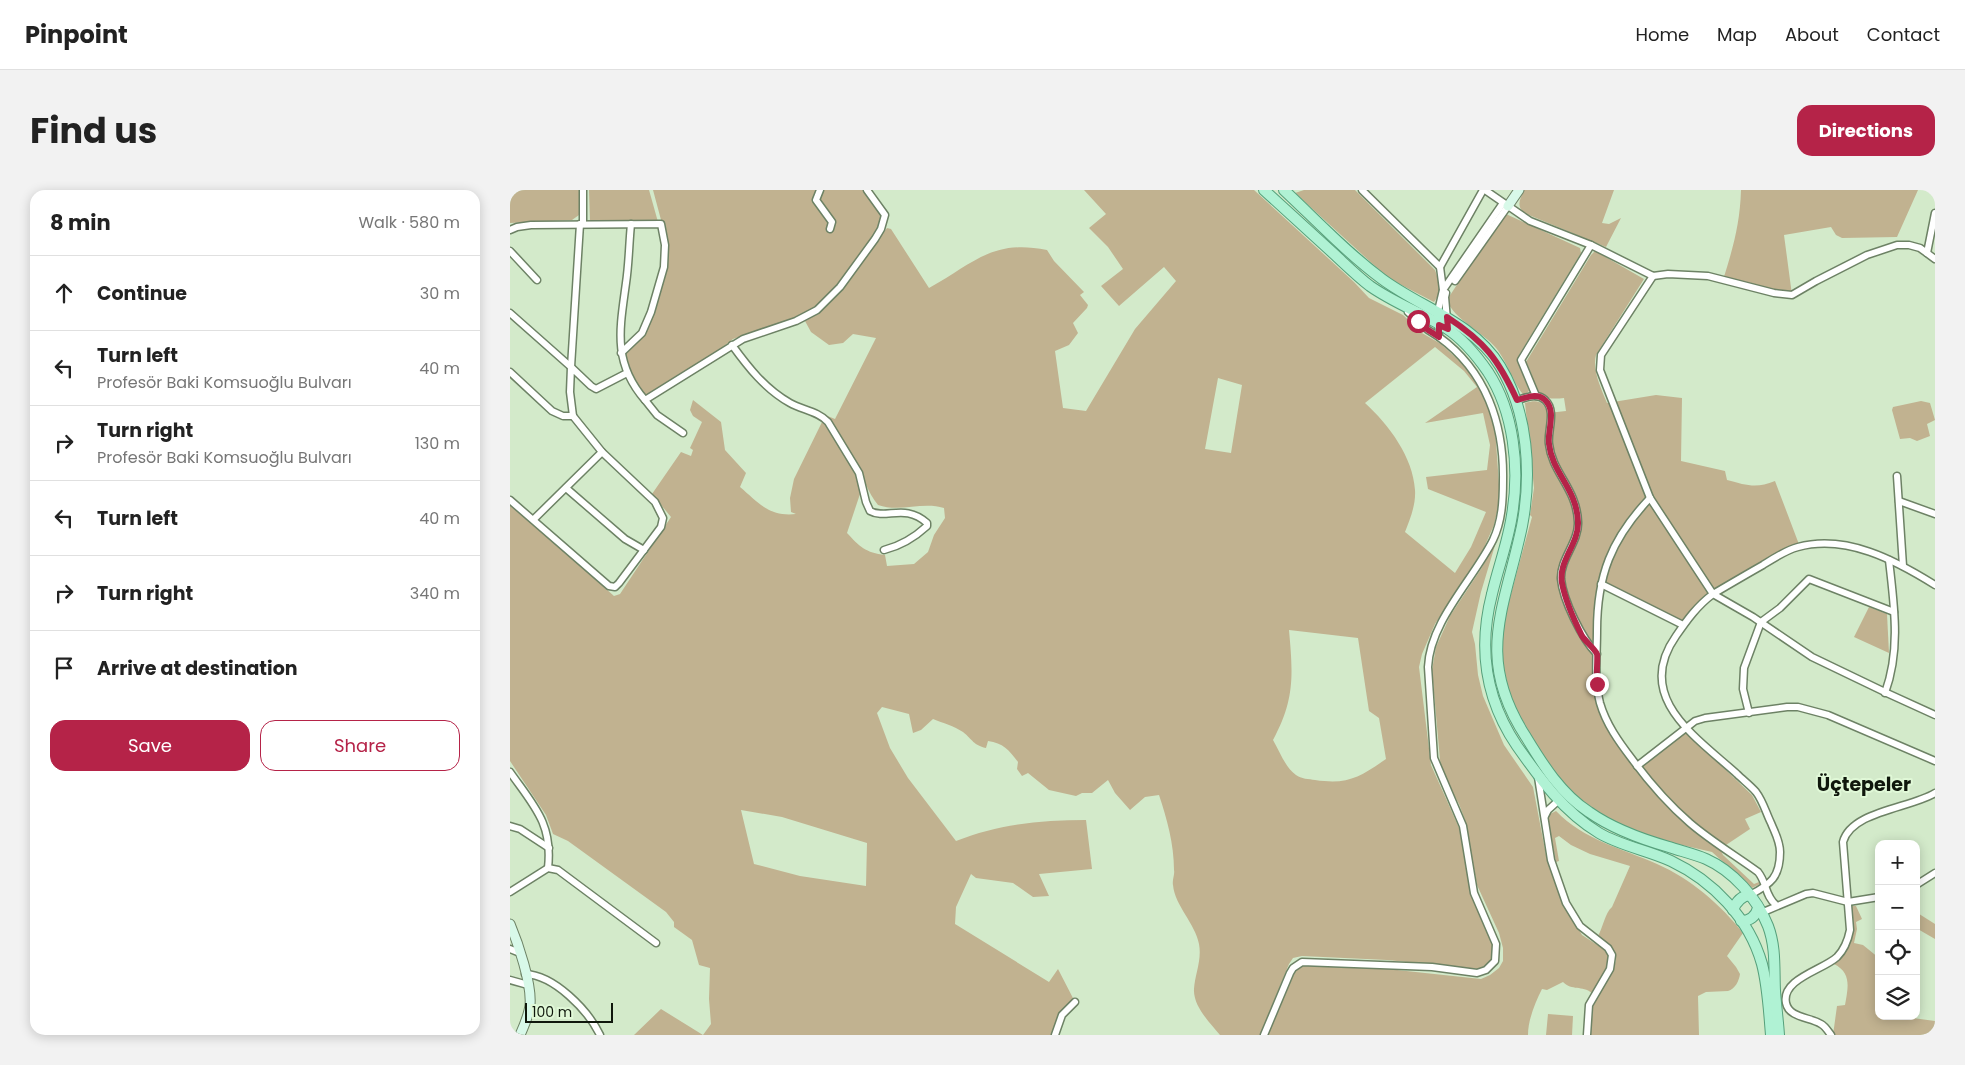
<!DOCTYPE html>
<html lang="en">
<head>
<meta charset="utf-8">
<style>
	:root { --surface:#fff; --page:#f2f2f2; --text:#222; --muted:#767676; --line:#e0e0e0; --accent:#b52348 }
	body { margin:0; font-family:Poppins,sans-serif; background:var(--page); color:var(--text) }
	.controls { position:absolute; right:15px; bottom:15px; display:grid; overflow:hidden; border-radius:10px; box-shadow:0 2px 12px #0003 }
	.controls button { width:45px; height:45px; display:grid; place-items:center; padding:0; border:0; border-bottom:1px solid var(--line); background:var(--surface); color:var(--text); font:25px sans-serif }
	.scale { position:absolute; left:15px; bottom:12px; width:88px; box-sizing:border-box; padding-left:5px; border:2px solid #0f170c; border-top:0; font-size:14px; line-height:18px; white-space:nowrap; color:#0f170c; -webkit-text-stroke:4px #e0f8d7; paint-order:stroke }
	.stop { position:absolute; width:15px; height:15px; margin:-11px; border:4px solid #b52348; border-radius:50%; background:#fff }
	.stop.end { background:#b52348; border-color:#fff; box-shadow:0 1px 5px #0008 }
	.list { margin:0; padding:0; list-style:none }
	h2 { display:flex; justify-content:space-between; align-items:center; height:65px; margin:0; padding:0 20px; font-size:21px }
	h2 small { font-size:16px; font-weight:400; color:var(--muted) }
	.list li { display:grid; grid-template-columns:32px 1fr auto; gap:15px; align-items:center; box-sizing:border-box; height:75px; padding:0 20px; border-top:1px solid var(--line) }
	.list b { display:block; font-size:19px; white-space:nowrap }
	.list p { margin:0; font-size:16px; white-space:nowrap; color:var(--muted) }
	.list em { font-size:16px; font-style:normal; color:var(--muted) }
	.actions { display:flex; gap:10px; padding:15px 20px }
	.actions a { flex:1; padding:11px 0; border:1px solid var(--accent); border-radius:15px; text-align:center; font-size:18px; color:var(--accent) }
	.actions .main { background:var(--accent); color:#fff }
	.icon { flex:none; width:28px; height:28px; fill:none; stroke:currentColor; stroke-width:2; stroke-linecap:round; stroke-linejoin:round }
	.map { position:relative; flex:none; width:1425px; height:845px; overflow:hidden; border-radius:15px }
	header { display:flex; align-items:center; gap:30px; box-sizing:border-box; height:70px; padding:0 25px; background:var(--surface); border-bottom:1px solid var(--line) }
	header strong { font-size:24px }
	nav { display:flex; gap:28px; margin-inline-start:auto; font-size:18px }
	.intro { display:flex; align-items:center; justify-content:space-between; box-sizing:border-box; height:120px; padding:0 30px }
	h1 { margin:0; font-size:35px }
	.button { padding:12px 22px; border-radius:15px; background:var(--accent); color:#fff; font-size:18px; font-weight:700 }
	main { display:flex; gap:30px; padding:0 30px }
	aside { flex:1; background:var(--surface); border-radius:15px; box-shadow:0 2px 12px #0003 }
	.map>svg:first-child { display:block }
</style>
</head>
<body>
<header>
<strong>Pinpoint</strong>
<nav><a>Home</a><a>Map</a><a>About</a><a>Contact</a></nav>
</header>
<div class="intro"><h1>Find us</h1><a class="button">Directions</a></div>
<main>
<aside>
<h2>8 min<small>Walk · 580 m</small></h2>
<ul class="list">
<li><svg class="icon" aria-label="ahead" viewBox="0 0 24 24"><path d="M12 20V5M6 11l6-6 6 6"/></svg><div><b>Continue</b></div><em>30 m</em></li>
<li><svg class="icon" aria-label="left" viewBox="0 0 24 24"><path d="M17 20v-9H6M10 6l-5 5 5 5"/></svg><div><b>Turn left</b><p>Profesör Baki Komsuoğlu Bulvarı</p></div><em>40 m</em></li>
<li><svg class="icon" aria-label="right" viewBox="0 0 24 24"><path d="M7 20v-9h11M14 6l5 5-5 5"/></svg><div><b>Turn right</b><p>Profesör Baki Komsuoğlu Bulvarı</p></div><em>130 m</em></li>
<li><svg class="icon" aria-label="left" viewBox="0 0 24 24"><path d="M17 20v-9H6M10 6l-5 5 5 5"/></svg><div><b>Turn left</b></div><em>40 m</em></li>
<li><svg class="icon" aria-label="right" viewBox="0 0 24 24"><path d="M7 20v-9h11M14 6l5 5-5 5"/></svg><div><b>Turn right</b></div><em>340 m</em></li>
<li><svg class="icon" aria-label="arrive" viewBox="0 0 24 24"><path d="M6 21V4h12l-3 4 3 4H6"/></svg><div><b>Arrive at destination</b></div></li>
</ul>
<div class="actions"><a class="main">Save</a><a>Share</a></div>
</aside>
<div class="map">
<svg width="1425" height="845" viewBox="0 0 1425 845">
	<rect width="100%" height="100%" fill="#d3eaca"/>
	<g fill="#c1b290" fill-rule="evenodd">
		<path d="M 0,0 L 70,0 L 69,25 L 62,30 L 0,33 Z"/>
		<path d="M 79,0 L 139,0 L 148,32 L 80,32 Z"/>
		<path d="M 143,0 L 356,0 L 372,24 L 367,43 L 332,91 L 309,114 L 297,122 L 282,129 L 223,149 L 204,164 L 139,204 L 133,204 C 125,192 115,178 116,162 L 136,143 L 139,137 L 158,69 L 158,56 Z"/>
		<path d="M 574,0 L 744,0 L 844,92 L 859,108 L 893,125 L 912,143 L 931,154 L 956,177 L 973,203 L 985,238 L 990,309 L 984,335 L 973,360 L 925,434 L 912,464 L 909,477 L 921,575 L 950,640 L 961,704 L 984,756 C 984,767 980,777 968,779 L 877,770 L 792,766 L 783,768 L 779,774 L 750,845 L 710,845 C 700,833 683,816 684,799 C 685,784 692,770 689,754 C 685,733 665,716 663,695 C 662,690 665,684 664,680 C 664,654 657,629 649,605 L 635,607 L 620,620 L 605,603 L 598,590 L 582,603 L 572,603 L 566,606 L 539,600 L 518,583 L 512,586 L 507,579 L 508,572 C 499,560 493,553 478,551 L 476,558 C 463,555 463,550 453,542 C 444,536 433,533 423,529 L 411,540 L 403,543 L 399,524 L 372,517 L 367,523 L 380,558 L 398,588 L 446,651 C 488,634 531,630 576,630 L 582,679 L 529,684 L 539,706 L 523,707 L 503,693 L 466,688 L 461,684 L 446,717 L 445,734 L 539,792 L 548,779 L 565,812 L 556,821 L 545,845 L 124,845 L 151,819 L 193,845 L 201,834 L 199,809 L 200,778 L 189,775 L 182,750 L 164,737 L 164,732 L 156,722 L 58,651 L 43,644 L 36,625 L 0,571 L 0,315 L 17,328 L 104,406 L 110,404 L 161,327 L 142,304 L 171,262 L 181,266 L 183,260 L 180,258 L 192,232 L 183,226 L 180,220 L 183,210 L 211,232 L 215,260 L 236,283 L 230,297 C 249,313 259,327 286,324 L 281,322 L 280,308 L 284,289 L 313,230 L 347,286 L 350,304 L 337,343 C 349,356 356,363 375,365 L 377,376 L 404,374 L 418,362 L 424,345 L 435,328 L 434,318 C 412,311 390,323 368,315 C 358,303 354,288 346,274 C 337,257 327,240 315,225 L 325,229 L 366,148 L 343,144 L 333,153 L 319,155 L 301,142 L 295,131 L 307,124 L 325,107 L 377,38 L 381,39 L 419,98 C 464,73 482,49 537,60 L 544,71 L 574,102 L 570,105 L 578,115 L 577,118 L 563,133 L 568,143 L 559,155 L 545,161 L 553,218 L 576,221 L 625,139 L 666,91 L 654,77 L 609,116 L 591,96 L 613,79 L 598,57 L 579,38 L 596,24 ZM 925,157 L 954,181 L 967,197 L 915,233 L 973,223 L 980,255 L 977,280 L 916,287 L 918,299 L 976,322 L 961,357 L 945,383 L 895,342 C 900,329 906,315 905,300 C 903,267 879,235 855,213 ZM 708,188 L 732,195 L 721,263 L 695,259 ZM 779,440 L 848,448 L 859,521 L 869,528 L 876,569 C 850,587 838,595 805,590 C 799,589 791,589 786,585 C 775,577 770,562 763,550 C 785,509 783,485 779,440 ZM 231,620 L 272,627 L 357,653 L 356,696 L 290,686 L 244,674 Z"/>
		<path d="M 794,0 L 845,0 L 925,80 C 929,91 932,103 924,112 L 878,88 L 785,3 Z"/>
		<path d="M 1014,0 L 1104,0 L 1092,33 L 1099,34 L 1111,28 L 1096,57 L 1014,23 C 1006,15 1010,10 1014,0 Z"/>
		<path d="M 1231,0 L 1408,0 L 1387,47 L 1332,48 L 1326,45 L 1321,37 L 1274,45 L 1282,105 L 1213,90 C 1223,58 1230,34 1231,0 Z"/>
		<path d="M 996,24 L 1070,58 L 1071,63 L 1009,165 L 1008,172 L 1019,201 L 1014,205 C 1005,197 997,171 986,158 C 973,142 943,129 937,110 L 991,27 Z"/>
		<path d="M 1085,61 L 1134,89 L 1086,165 C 1082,180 1091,198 1097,213 L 1146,205 L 1172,208 L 1171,271 L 1215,281 L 1217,290 C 1236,295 1246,299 1265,291 L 1290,357 L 1203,404 L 1173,435 L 1091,394 L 1087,464 L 1093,522 L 1127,576 L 1173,539 L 1242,605 L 1251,622 L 1235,629 L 1240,639 L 1213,657 L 1208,654 L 1213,665 L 1244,694 L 1249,692 L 1250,694 L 1242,698 L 1202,662 L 1146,649 L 1101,631 L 1067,608 L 1052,592 L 1031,562 L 1006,519 L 998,497 L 993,474 L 992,449 L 996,422 L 1022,327 L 1020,325 L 1024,298 L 1015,213 C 1028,209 1033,211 1038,223 L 1056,221 L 1054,208 C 1021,212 1029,195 1016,172 L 1081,65 Z"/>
		<path d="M 1411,211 L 1420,213 L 1425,230 L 1417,234 L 1420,246 L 1407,251 L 1400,248 L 1390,249 L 1382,220 L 1383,217 Z"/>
		<path d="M 986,352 L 971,402 L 962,442 L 965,454 L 968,485 L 973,506 L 994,555 L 1023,597 L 1036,665 L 1049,703 L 1072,745 L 1098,762 C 1102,777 1090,791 1082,803 C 1072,795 1062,801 1053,792 L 1037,800 L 1032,799 C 1025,813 1018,830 1018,845 L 758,845 L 784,784 L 787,779 L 795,775 L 859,777 L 971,789 L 980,785 L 989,778 L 993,771 L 993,758 L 989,743 L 967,695 L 955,630 L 949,614 L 931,581 L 922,480 L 926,457 L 940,426 L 971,379 Z"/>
		<path d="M 1359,417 L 1377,424 L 1379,463 L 1344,447 Z"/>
		<path d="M 1046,621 C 1074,650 1111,658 1147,674 C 1181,689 1210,714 1233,743 L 1217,766 L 1226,777 L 1230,784 C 1229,791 1225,799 1218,801 L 1196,802 L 1188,806 L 1189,845 L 1080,845 L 1082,816 L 1103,781 L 1106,770 L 1101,756 L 1088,746 C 1093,737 1095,723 1102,717 L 1120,676 L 1080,664 L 1061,655 L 1049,646 L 1045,648 L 1049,671 L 1046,672 L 1038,631 L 1038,625 Z"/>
		<path d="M 1341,716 L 1346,716 L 1352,729 L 1346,732 L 1347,739 L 1344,753 L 1353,755 L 1369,768 L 1365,797 L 1366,824 L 1369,824 L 1369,826 L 1388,826 L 1425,831 L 1425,845 L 1323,845 L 1327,816 L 1335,815 C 1338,798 1342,783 1324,774 C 1346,754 1343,744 1341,716 Z"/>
		<path d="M 1406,722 L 1425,734 L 1425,749 L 1406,738 Z"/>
		<path d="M 1038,824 L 1063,826 L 1062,845 L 1036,845 Z"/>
	</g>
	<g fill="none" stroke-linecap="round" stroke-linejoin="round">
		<defs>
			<g id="street">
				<path d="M 310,0 L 306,10 L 322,32 L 320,39"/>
				<path d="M 852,0 L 930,77 L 973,0"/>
				<path d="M 975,0 L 1020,31 L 1081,55 L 1143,86 L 1158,84 L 1198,86 L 1264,103 L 1282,105 L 1306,91 L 1357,65 L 1387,55 L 1399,55 L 1410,58 L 1425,69"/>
				<path d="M 73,34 L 73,0"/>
				<path d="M 121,34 C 119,54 119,73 116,93 C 110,138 102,172 135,210 L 233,149 L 286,131 L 307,120 L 330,97 L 365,49 L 371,39 L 375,25 L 357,0"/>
				<path d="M 0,40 L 7,37 L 21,35 L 151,34 L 155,55 L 154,77 L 141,122 L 132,143 L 111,163"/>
				<path d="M 0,61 L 27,90"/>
				<path d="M 1417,63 L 1425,23"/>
				<path d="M 930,77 L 933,100"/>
				<path d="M 1143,86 L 1091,165 L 1090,180 L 1140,308 L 1203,404 C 1220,394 1237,384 1253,375 C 1264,368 1276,360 1288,357 C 1336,344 1385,370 1425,395"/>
				<path d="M 945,91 L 998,16"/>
				<path d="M 936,103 L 935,107 L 937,130"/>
				<path d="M 898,122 L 918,140 L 929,147"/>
				<path d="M 0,123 L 61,177"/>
				<path d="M 222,155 C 238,177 255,199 280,213 C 292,220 308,221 318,232 L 349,283 L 356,312 L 360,321 C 376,330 395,313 417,333 L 417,336 C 404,348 390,356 374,360"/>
				<path d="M 61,177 L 70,34"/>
				<path d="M 0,182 L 42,221 L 53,226 L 63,226 L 60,202 L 61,177 L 81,196 L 86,199 L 117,183"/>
				<path d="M 1026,206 L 1011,170 L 1081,55"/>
				<path d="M 135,210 L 147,225 L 173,243"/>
				<path d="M 1007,210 C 1016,208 1027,202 1035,210 C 1047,221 1037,241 1039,254 C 1042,283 1067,299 1068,332 C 1069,352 1050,369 1051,389 C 1053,410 1072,449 1087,464"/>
				<path d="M 1387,286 L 1393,376"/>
				<path d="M 56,298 L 115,349 L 134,360"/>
				<path d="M 1140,308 C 1101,349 1087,386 1087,441 C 1087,465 1084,490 1090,513 C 1096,534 1109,552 1122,569 C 1139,592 1158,614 1180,633 C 1201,651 1226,666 1248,682 C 1257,693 1255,706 1266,715"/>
				<path d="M 0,310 L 99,396 L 105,397 L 109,393 L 151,337 L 153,328 L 145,312 L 92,262 L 63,226"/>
				<path d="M 1389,311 L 1425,324"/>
				<path d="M 24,329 L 92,262"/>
				<path d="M 1091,394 L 1173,435"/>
				<path d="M 1375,503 C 1391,459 1384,415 1379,370"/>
				<path d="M 1239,523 L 1233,499 L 1234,478 L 1251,432 L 1270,418 L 1299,389 L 1384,422"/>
				<path d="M 1127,576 L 1185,531 L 1195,528 L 1277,517 L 1288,517 L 1318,525 L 1425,571"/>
				<path d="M 0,582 C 24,616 43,634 38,678"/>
				<path d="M 1028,587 L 1041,670 L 1056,713 L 1070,736 L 1098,758 L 1102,765 L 1100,779 L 1079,815 L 1077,845"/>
				<path d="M 1035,626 L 1038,620 L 1048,611"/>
				<path d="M 0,636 L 10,639 L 39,658"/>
				<path d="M 1406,695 L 1425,683"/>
				<path d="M 0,702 L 38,678 L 48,680 L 146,753"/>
				<path d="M 1240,705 C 1261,694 1270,687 1270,662 C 1270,651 1265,643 1261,633 C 1256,623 1253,611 1246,602 C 1241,596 1233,590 1227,584 C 1186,547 1123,507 1166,446 C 1177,430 1187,416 1203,404 L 1243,427 L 1302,467 L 1379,504 L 1425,525"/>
				<path d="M 1251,723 L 1296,704 L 1303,703 L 1338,712 L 1369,707"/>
				<path d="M 0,759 L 10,763"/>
				<path d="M 15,784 C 44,785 78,820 90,845"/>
				<path d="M 0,790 L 18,795"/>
				<path d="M 545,845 L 552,825 L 565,812"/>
				<path d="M 754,845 L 780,783 L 783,778 L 792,772 L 922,777 L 967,783 L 976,780 L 985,771 L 986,754 L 964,703 L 953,636 L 924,568 L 918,477 C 920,431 963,390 983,350 C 992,331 993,311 993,290 C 994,234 976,181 929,147 L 928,121 L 933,100 L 993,13"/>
				<path d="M 1321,845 C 1318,841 1315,836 1311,834 C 1300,827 1279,828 1276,813 C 1271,789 1313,780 1327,767 C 1335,759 1338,750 1340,740 L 1333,652 C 1341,621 1401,618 1425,603"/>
			</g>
			<g id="secondary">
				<path d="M 998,16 L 1009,0"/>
				<path d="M 0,734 C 8,753 22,794 20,815 C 19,825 14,836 10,845"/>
			</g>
			<g id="primary">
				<path d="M 754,0 C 777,21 800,42 823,63 C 835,74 847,86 860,96 C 884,113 912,123 936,138 C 953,149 967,166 978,182 C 1004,222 1010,278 1002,325 C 998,352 988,378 982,404 C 968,458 976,510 1007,556 C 1031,590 1053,621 1089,643 C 1111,656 1137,660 1161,671 C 1203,691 1239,728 1252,774 C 1258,797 1259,822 1261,845"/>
				<path d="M 774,0 C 806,30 837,63 872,89 C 911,118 963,132 990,176 C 1018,222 1022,284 1012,336 C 995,418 964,467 1016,547 C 1033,575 1051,604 1079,622 C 1103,639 1131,649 1159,657 C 1171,661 1184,664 1196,669 C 1223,681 1247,708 1258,736 C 1266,757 1264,779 1265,801 C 1266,816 1268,830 1269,845"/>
				<path d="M 1223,720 C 1226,712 1231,706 1240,705"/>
				<path d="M 1231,731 C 1240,731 1246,726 1248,718"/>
			</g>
		</defs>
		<use href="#street" stroke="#6d8265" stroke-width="9"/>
		<use href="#secondary" stroke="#6d8265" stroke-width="11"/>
		<use href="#primary" stroke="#56a07b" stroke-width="12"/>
		<use href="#street" stroke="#fff" stroke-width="6"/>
		<use href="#secondary" stroke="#d8f9e9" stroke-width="9"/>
		<use href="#primary" stroke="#b0f2d4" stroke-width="10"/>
	</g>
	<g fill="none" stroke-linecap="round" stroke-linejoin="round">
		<path stroke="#b52348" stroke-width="6" d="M 908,131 L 918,140 L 929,147 L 929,135 L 938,139 L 937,127 C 975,152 988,169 1007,210 C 1016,208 1027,202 1035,210 C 1047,221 1037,241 1039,254 C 1042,283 1067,299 1068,332 C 1069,354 1048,371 1052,393 C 1055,409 1065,432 1072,446 C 1076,452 1084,458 1087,464 C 1088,467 1086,489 1087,494"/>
	</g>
	<g text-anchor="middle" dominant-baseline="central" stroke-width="4" stroke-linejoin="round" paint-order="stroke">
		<g font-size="19" font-weight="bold" fill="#0f170c" stroke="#e0f8d7">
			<text x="1354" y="594">Üçtepeler</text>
		</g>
	</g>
</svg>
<div class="controls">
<button>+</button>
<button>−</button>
<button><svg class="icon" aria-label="locate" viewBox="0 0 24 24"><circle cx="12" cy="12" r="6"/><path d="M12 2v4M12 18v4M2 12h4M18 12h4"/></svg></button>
<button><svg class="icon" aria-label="layers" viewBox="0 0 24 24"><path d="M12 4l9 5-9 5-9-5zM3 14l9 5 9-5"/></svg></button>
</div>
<div class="scale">100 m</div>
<div class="stop" style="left:908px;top:131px"></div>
<div class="stop end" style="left:1087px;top:494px"></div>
</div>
</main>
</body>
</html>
